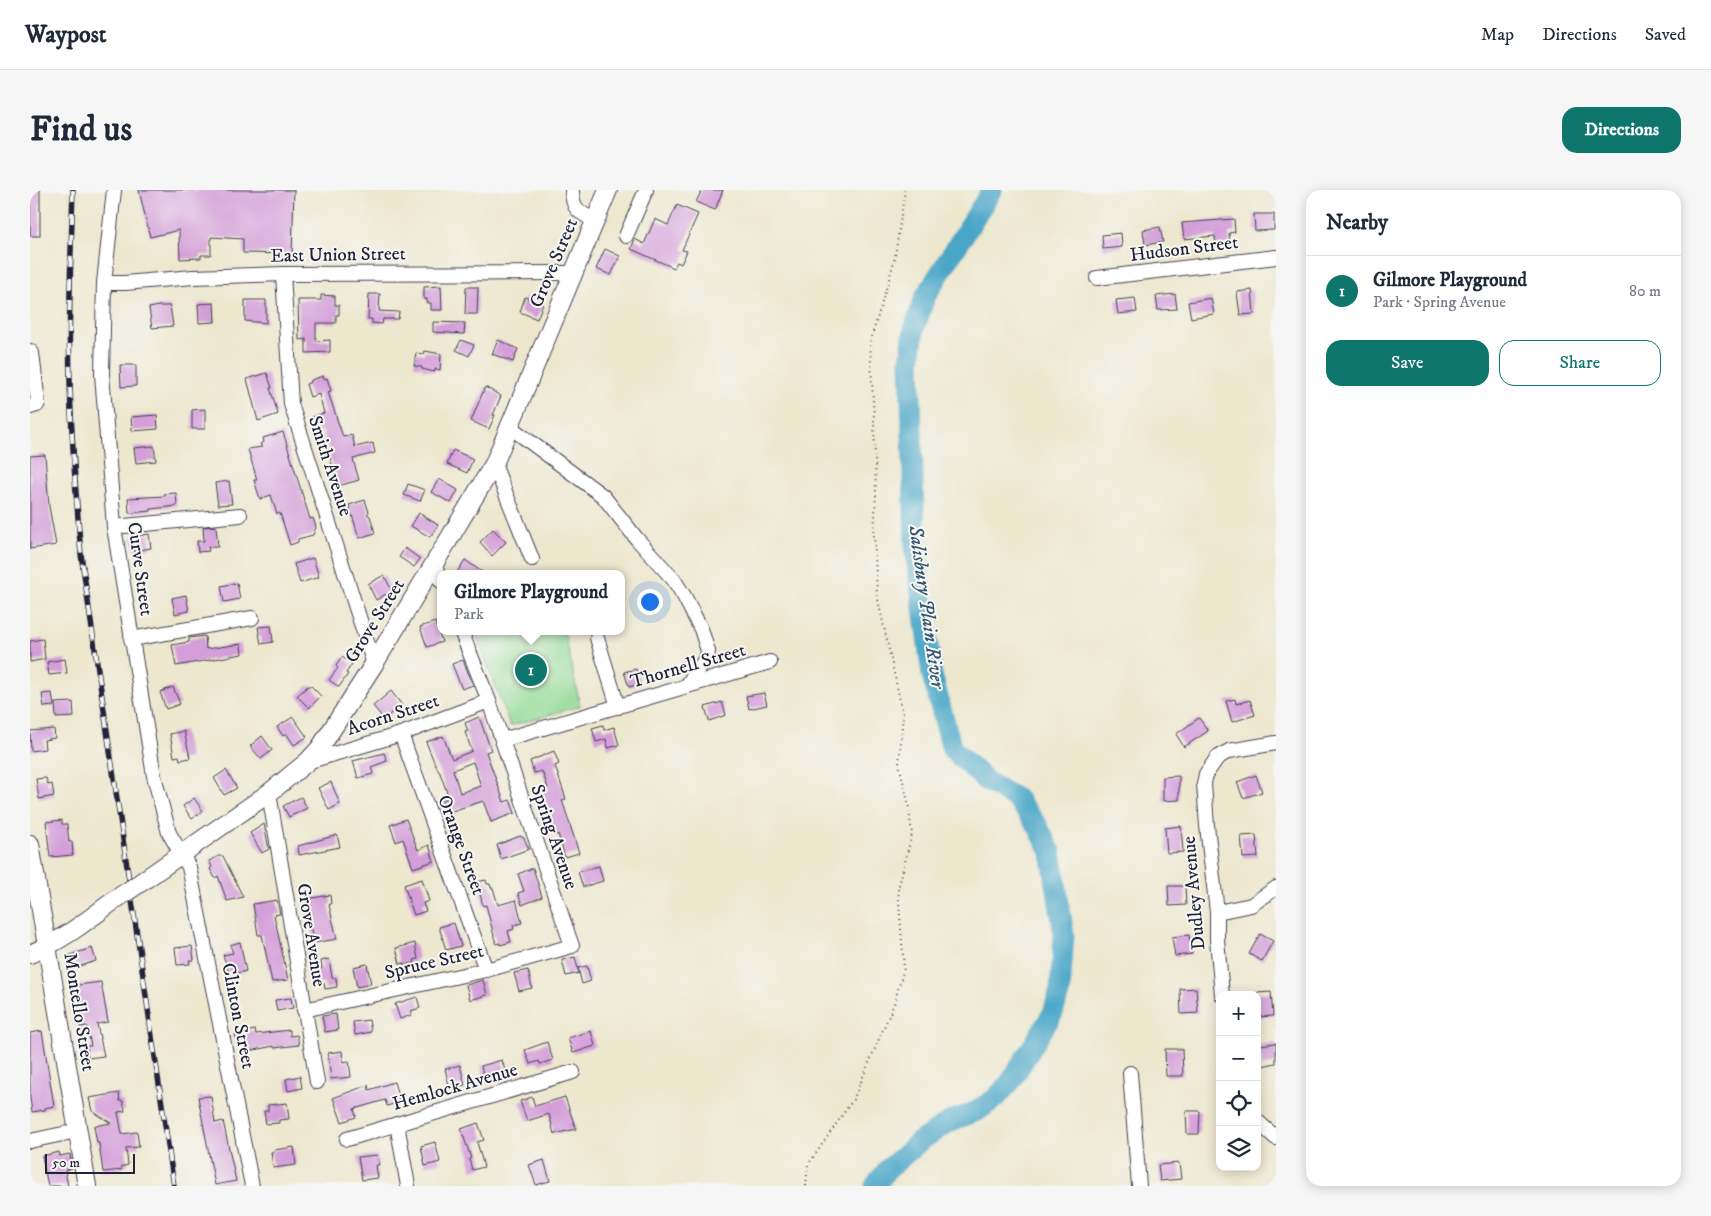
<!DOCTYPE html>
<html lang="en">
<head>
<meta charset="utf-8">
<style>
	:root { --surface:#fff; --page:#f6f6f7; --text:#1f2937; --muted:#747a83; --line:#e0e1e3; --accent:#0f766e }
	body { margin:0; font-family:"IM FELL DW Pica",serif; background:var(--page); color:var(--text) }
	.controls { position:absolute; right:15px; bottom:15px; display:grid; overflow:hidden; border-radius:10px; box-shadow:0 2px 12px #0003 }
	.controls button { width:45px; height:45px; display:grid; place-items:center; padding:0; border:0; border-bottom:1px solid var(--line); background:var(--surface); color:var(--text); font:25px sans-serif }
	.scale { position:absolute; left:15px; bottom:12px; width:90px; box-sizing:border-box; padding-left:5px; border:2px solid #22223b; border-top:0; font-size:14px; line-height:18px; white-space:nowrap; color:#22223b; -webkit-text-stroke:4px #f6f6f2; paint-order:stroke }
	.you { position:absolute; left:619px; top:411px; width:18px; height:18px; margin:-12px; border:4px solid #fff; border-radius:50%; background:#1a73e8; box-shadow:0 0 0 8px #1a73e833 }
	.badge { display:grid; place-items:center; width:32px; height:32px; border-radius:50%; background:var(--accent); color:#fff; font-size:16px; font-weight:700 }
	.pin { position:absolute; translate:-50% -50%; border:2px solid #fff; box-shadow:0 1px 5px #0006 }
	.popup { position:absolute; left:407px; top:380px; width:188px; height:65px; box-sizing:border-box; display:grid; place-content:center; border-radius:10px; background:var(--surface); filter:drop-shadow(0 1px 4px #0005); font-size:16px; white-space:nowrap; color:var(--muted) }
	.popup b { font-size:19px; color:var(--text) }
	.popup::after { content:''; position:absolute; left:50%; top:100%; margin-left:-10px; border:10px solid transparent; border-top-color:var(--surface) }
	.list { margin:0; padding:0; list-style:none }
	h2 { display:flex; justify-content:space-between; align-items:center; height:65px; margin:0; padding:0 20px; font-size:21px }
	h2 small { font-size:16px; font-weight:400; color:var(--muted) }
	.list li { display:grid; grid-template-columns:32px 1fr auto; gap:15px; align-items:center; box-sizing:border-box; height:70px; padding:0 20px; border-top:1px solid var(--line) }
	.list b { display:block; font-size:19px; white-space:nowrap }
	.list p { margin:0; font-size:16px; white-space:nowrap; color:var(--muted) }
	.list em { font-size:16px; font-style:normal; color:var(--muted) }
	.actions { display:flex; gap:10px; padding:15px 20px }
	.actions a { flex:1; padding:11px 0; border:1px solid var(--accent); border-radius:15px; text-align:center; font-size:18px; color:var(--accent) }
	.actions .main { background:var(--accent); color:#fff }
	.icon { flex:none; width:28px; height:28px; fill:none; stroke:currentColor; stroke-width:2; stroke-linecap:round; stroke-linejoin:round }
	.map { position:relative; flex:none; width:1246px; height:996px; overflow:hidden; border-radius:15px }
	header { display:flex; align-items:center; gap:30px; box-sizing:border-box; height:70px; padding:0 25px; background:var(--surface); border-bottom:1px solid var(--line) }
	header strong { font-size:24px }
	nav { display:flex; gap:28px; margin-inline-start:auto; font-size:18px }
	.intro { display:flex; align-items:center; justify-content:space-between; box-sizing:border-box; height:120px; padding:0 30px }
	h1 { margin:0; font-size:35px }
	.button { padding:12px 22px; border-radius:15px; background:var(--accent); color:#fff; font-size:18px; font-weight:700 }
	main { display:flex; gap:30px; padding:0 30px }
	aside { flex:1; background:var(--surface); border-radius:15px; box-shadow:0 2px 12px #0003 }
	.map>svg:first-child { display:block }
</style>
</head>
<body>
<header>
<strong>Waypost</strong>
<nav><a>Map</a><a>Directions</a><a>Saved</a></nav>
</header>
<div class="intro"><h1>Find us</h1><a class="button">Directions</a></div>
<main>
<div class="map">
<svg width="1246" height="996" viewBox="0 0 1246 996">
	<rect width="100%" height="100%" fill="#f6f6f2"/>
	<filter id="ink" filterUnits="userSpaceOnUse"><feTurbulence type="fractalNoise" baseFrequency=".02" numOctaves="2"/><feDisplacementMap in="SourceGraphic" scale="10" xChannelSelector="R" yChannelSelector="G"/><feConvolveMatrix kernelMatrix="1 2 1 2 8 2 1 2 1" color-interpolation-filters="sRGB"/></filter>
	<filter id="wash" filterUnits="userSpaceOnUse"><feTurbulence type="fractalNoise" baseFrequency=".0096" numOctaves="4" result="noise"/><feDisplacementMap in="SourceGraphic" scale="20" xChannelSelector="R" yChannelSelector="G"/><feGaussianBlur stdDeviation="1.12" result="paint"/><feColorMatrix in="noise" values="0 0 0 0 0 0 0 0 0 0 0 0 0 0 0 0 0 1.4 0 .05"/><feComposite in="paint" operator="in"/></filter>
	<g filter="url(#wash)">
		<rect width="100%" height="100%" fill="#ede7ce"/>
		<path fill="#93da95" stroke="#5a7e68" d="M 445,441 L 530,441 L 531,444 L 535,444 L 550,516 L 480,536 Z"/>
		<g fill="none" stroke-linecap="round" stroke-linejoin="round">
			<path stroke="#49a6c7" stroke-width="21" d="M 845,996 L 857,980 L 890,951 L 921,931 L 947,921 L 966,908 L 981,891 L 1023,823 L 1030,800 L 1034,745 L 1021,662 L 1007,635 L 987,609 L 956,591 L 922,559 L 902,485 L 885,358 L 880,171 L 884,139 L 895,107 L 962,0"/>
		</g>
		<g id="blocks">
			<g fill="#d49ed9" fill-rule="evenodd">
				<rect x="0" y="0" width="10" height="46"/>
				<path d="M 109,0 L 264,0 L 262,64 L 213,63 L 213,49 L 181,47 L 181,65 L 171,65 L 171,68 L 150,69 L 149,40 L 120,47 Z"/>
				<path d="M 672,0 L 693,0 L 685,20 L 666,12 Z"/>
				<path d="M 647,15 L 668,24 L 652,60 L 657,61 L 651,74 L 647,72 L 644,78 L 601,59 L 605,49 L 614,54 L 625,29 L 638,35 Z"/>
				<path d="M 1224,24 L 1244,24 L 1244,40 L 1225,41 Z"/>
				<path d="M 1204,29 L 1205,42 L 1199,43 L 1200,54 L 1186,55 L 1185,46 L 1154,49 L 1152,33 Z"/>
				<path d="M 1130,37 L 1133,52 L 1115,55 L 1113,40 Z"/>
				<path d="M 1091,43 L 1092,57 L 1073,59 L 1072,45 Z"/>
				<path d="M 575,59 L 590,66 L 581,85 L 566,79 Z"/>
				<path d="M 411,96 L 412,120 L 401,120 L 401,113 L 397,113 L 397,109 L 394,109 L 394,97 Z"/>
				<path d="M 436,97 L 448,97 L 447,124 L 435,124 Z"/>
				<path d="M 1222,100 L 1224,124 L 1210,125 L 1207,102 Z"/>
				<path d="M 339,104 L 350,104 L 349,121 L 369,122 L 368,129 L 353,129 L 352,134 L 342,133 L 342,129 L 338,129 Z"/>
				<path d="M 1145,104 L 1147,119 L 1128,120 L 1126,106 Z"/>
				<path d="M 291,105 L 305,106 L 305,115 L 309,115 L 309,125 L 306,125 L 306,133 L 286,133 L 286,151 L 300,150 L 300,162 L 276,163 L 276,149 L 269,150 L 268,110 L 291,110 Z"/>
				<path d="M 495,107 L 513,114 L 507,129 L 490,122 Z"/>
				<path d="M 1105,108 L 1107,122 L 1088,124 L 1086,110 Z"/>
				<path d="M 1181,108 L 1184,124 L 1161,128 L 1158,112 Z"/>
				<path d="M 215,110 L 236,110 L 236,133 L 215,131 Z"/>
				<path d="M 184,113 L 185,132 L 169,133 L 168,114 Z"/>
				<path d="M 129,116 L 140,116 L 143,136 L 122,138 L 119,118 Z"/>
				<path d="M 403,132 L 435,133 L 434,144 L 403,142 Z"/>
				<path d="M 431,150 L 444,155 L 439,166 L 426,160 Z"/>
				<path d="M 468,150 L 488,159 L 483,172 L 462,164 Z"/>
				<path d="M 395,161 L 411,164 L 410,180 L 405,179 L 405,182 L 392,179 L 392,177 L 384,176 L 386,163 L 394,164 Z"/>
				<path d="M 90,175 L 106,175 L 106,196 L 91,197 Z"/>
				<path d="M 237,183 L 242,198 L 240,198 L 248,224 L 228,231 L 217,189 Z"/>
				<path d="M 293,186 L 294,189 L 297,188 L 301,201 L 298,202 L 313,247 L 322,245 L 325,257 L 343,253 L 345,263 L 323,269 L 329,290 L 308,296 L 293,242 L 292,241 L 287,242 L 282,227 L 294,223 L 289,204 L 280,207 L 276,194 L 281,192 L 281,190 Z"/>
				<path d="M 455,197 L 471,206 L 463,225 L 465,225 L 459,239 L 441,231 Z"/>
				<path d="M 175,219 L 175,239 L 162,239 L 162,220 Z"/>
				<path d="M 127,225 L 128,239 L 102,241 L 101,227 Z"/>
				<path d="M 253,242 L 280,329 L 283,328 L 286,337 L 283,345 L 268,349 L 268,352 L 260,355 L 250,323 L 247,324 L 241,305 L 230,309 L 224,290 L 227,290 L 218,259 L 232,257 L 230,254 L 234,252 L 233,248 Z"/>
				<path d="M 124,256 L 126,271 L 106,273 L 104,258 Z"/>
				<path d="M 423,260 L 443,269 L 437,283 L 417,274 Z"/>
				<path d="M 15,265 L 19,316 L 26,355 L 0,359 L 0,266 Z"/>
				<path d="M 409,289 L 428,300 L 421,313 L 401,302 Z"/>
				<path d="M 199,291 L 202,314 L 188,315 L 185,293 Z"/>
				<path d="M 378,294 L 395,300 L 390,311 L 374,305 Z"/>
				<path d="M 146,303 L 147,316 L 121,319 L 121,321 L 99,323 L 98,308 L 135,306 L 134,304 Z"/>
				<path d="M 335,310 L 339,322 L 337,324 L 340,326 L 345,343 L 329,348 L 319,315 Z"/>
				<path d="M 389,323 L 408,335 L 400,347 L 381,336 Z"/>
				<path d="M 186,336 L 188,357 L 178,357 L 179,361 L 168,362 L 167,351 L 174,351 L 173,337 Z"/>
				<path d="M 463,339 L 476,352 L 462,366 L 450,352 Z"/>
				<path d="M 119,344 L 121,358 L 104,361 L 102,347 Z"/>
				<path d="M 375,358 L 390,369 L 384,377 L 369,367 Z"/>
				<path d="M 283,368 L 289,387 L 270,393 L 264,374 Z"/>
				<path d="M 435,370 L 455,384 L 426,384 Z"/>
				<path d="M 354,385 L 362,401 L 346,410 L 338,394 Z"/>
				<path d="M 207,393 L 210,409 L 194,412 L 191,396 Z"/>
				<path d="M 156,405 L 159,421 L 145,424 L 142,408 Z"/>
				<path d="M 405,432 L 412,452 L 397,457 L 390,437 Z"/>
				<path d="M 241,436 L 243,452 L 231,454 L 228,437 Z"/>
				<path d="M 175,446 L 176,459 L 211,454 L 212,464 L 146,476 L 142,455 L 159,452 L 159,448 Z"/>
				<path d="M 13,449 L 15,469 L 0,472 L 0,451 Z"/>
				<path d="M 312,467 L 322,474 L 316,483 L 318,484 L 309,497 L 299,490 L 308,478 L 306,476 Z"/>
				<path d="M 35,469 L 37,483 L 19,485 L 17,472 Z"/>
				<path d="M 433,470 L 443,495 L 432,499 L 422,474 Z"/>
				<path d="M 606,479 L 610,494 L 599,497 L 594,482 Z"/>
				<path d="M 278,496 L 281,496 L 291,506 L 279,518 L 267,506 Z"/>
				<path d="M 143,497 L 150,514 L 136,519 L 130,502 Z"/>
				<path d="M 361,501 L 372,515 L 354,529 L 343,516 Z"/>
				<path d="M 22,503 L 24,516 L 14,517 L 12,504 Z"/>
				<path d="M 734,503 L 737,515 L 719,519 L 716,506 Z"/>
				<path d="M 1205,509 L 1206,514 L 1220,510 L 1225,525 L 1202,532 L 1196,511 Z"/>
				<path d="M 43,512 L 44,527 L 26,528 L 25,513 Z"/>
				<path d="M 692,512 L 696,525 L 679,531 L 675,517 Z"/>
				<path d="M 263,527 L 277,547 L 264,555 L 256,543 L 253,546 L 247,537 Z"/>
				<path d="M 449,527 L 461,560 L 456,562 L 474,612 L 480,610 L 485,623 L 461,632 L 453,611 L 416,623 L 412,610 L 419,608 L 410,583 L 405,574 L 396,552 L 413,546 L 422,569 L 442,561 L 435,542 L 438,541 L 435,533 ZM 443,572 L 451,596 L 430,603 L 423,580 Z"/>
				<path d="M 1169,528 L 1178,541 L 1154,557 L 1146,544 Z"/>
				<path d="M 573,535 L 574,540 L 584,537 L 589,555 L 578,558 L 576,549 L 566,552 L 562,538 Z"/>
				<path d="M 24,539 L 25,548 L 14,550 L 15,559 L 1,561 L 0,541 Z"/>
				<path d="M 154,541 L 160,568 L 150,570 L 149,566 L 144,567 L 140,544 Z"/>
				<path d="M 232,546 L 242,560 L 231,569 L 220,556 Z"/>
				<path d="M 524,561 L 529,574 L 525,576 L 536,609 L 532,610 L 549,663 L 535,667 L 528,644 L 525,645 L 514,615 L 512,616 L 509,607 L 511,606 L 509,601 L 518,598 L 512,581 L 504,583 L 500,571 Z"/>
				<path d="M 354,563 L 357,571 L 341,577 L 343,584 L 328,588 L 323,571 Z"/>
				<path d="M 196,580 L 207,598 L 194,605 L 184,588 Z"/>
				<path d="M 1226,585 L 1232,602 L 1213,608 L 1207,592 Z"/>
				<path d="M 1149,586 L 1149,610 L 1133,611 L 1133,587 Z"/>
				<path d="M 16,588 L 18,595 L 22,594 L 24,606 L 9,609 L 6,589 Z"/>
				<path d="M 301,592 L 310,614 L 299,620 L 288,598 Z"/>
				<path d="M 271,607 L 277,618 L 259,627 L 253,616 Z"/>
				<path d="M 164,608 L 173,621 L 162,629 L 153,616 Z"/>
				<path d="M 376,629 L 388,660 L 399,655 L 404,671 L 383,678 L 373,649 L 366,652 L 360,635 Z"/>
				<path d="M 32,630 L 32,634 L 37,634 L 39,652 L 42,652 L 43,665 L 20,667 L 16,632 Z"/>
				<path d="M 234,634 L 239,659 L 232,663 L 220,643 Z"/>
				<path d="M 1151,636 L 1153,662 L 1137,663 L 1135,638 Z"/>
				<path d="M 307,645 L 310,657 L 269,665 L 268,656 Z"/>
				<path d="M 1226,645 L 1228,667 L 1213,668 L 1211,646 Z"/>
				<path d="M 490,646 L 494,648 L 499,659 L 471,669 L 467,655 Z"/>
				<path d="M 189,666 L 193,666 L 213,707 L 197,711 L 188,686 L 185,688 L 180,679 L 182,677 L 179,671 Z"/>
				<path d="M 569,676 L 573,691 L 553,697 L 548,682 Z"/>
				<path d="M 503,678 L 512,707 L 492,715 L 488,703 L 494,701 L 488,684 Z"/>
				<path d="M 392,689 L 399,711 L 393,713 L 396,721 L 384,725 L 374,695 Z"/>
				<path d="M 456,690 L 457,694 L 460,694 L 461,698 L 463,698 L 468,715 L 486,710 L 492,733 L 483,735 L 484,739 L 478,741 L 481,752 L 470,755 L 470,753 L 466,754 L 456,715 L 453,716 L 447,692 Z"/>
				<path d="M 1138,696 L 1155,696 L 1156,715 L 1139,716 Z"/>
				<path d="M 300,705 L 301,714 L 299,715 L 307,749 L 283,753 L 279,726 L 277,726 L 275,714 L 277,714 L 276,709 Z"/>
				<path d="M 247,710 L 250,724 L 244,725 L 258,790 L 242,792 L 232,745 L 228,745 L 223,714 Z"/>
				<path d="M 424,733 L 431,756 L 416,760 L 409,737 Z"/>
				<path d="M 1230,744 L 1243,751 L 1232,771 L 1219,764 Z"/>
				<path d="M 1159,745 L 1162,764 L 1145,766 L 1142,747 Z"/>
				<path d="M 210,752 L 216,781 L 202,784 L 201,782 L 199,782 L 193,765 L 203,763 L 200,755 Z"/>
				<path d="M 385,753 L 388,769 L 384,770 L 385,773 L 374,775 L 374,773 L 370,774 L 366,758 Z"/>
				<path d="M 162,756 L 164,770 L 159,770 L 160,774 L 147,775 L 145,758 Z"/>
				<path d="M 62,758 L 66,771 L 44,778 L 43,775 L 40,776 L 37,766 Z"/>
				<path d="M 545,767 L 549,783 L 536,786 L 532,770 Z"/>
				<path d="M 299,769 L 302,788 L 306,788 L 307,797 L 295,799 L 294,793 L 289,794 L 286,779 L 292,778 L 291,771 Z"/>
				<path d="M 337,774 L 341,794 L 327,797 L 323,777 Z"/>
				<path d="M 557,776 L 561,791 L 552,794 L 548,778 Z"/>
				<path d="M 498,780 L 502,798 L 489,801 L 484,783 Z"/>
				<path d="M 453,790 L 457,805 L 440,810 L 436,795 Z"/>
				<path d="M 71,792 L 78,832 L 67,834 L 74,866 L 58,868 L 57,856 L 61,856 L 57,836 L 50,837 L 46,812 L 44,812 L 41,796 Z"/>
				<path d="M 1166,798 L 1168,823 L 1151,824 L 1150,799 Z"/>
				<path d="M 1241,802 L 1243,826 L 1227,827 L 1227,803 Z"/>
				<path d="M 387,807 L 390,818 L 381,821 L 382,825 L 370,829 L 365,814 Z"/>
				<path d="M 261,808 L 263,818 L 247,821 L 245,810 Z"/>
				<path d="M 306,824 L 308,840 L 295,842 L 292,826 Z"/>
				<path d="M 339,830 L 341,842 L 325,845 L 323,832 Z"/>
				<path d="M 225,840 L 226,844 L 260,840 L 260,846 L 267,845 L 269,855 L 244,858 L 244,856 L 219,861 L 218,854 L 207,855 L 205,844 Z"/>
				<path d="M 12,841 L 24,916 L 15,918 L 15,920 L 2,922 L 0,908 L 0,843 Z"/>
				<path d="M 561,841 L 565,856 L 543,863 L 538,848 Z"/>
				<path d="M 517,852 L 523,870 L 510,874 L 509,871 L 500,874 L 495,860 Z"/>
				<path d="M 1246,853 L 1246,873 L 1232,876 L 1229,855 Z"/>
				<path d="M 1135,859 L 1152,859 L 1153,886 L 1136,886 Z"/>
				<path d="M 312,861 L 313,872 L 319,871 L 321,887 L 301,889 L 298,863 Z"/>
				<path d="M 472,870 L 476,884 L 455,890 L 451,876 Z"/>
				<path d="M 430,875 L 435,895 L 420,899 L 415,879 Z"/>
				<path d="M 270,886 L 272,898 L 258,901 L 256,889 Z"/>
				<path d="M 364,892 L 370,912 L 357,916 L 355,910 L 324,919 L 326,927 L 312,932 L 303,908 L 338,895 L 339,900 Z"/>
				<path d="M 89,903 L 90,911 L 93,911 L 95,921 L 88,922 L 92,944 L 107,942 L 109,957 L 96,958 L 98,975 L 91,977 L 92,980 L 73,982 L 69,953 L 67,953 L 64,936 L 81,933 L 62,921 L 59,908 Z"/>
				<path d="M 181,906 L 185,933 L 193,931 L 206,991 L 185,995 L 168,907 Z"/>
				<path d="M 502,907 L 505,916 L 535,907 L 546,939 L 524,944 L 519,924 L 497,931 L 490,911 Z"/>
				<path d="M 257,913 L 259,929 L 249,930 L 249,933 L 236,934 L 234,921 L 238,921 L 238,915 Z"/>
				<path d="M 1156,921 L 1170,921 L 1169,944 L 1157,944 Z"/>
				<path d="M 448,933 L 454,950 L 447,952 L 454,977 L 442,980 L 439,969 L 441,968 L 431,939 Z"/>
				<path d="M 405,952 L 410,972 L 395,976 L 391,956 Z"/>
				<path d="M 264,957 L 266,975 L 243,978 L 241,962 L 245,962 L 244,960 Z"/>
				<path d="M 29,962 L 30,966 L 40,964 L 42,978 L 35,980 L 38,996 L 18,996 L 12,966 Z"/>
				<path d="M 347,965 L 349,975 L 346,975 L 348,988 L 332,990 L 328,967 Z"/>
				<path d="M 514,970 L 520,991 L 506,995 L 499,975 Z"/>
				<path d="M 1149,973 L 1151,989 L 1130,991 L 1128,975 Z"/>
			</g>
		</g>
	</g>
	<g filter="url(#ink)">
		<use href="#blocks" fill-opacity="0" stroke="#404051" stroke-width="1"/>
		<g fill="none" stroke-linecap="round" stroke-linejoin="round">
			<defs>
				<g id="minor">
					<path d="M 84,0 L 74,93 L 72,184 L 84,337 L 124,586 L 139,643 L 159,677 L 222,996"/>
					<path d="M 542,0 C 542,19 549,23 565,30"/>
					<path d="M 596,46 L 616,0"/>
					<path d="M 253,84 L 261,214 L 344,474"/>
					<path d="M 1067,88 L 1246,67"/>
					<path d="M 74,93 L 95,93 L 163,87 L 253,84 L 542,83"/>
					<path d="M 0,161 L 2,163 L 8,213 L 7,215 L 0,217"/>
					<path d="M 480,237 L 573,306 L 607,349 L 644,390 L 654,406 L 671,439 L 678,461 L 677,467 L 657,495"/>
					<path d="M 464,274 L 502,369"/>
					<path d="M 84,337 L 210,325"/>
					<path d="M 404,374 L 411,391"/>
					<path d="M 431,441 L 459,511 L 472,550 L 740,472"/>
					<path d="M 567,448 L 588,517"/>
					<path d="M 101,449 L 222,428"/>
					<path d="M 371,544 L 456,780"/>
					<path d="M 277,572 L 371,544 L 459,511"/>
					<path d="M 239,603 L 287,892"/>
					<path d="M 1187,722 L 1221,715 L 1246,698"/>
					<path d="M 1192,805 L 1187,749 L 1187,722 L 1177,636 L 1174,594 L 1176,584 L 1187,568 L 1199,561 L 1246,553"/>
					<path d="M 274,820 L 456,780 L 542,756 L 472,550"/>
					<path d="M 1100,883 L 1109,996"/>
					<path d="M 1227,931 L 1246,948"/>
					<path d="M 367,934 L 378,996"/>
					<path d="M 317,949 L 543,882"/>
					<path d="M 0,951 L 47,941"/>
				</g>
				<g id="major">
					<path d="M 0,654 L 57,996"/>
					<path d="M 107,695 L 239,603 L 277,572 L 290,558 L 344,474 L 464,274 L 578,0"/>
					<path d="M 0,764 C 32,751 59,729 86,709"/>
				</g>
			</defs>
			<use href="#minor" stroke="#404051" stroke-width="16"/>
			<use href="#major" stroke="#404051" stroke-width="20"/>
			<path stroke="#404051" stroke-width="2" stroke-dasharray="1 4" stroke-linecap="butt" d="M 776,996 L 778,975 L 824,908 L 864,814 L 874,778 L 868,699 L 882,644 L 878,612 L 869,574 L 873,524 L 847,405 L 844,345 L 846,303 L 844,230 L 840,153 L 864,72 L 875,0"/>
			<use href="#minor" stroke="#fff" stroke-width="14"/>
			<use href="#major" stroke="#fff" stroke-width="18"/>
			<defs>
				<path id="rail" d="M 43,0 C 41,63 38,126 40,190 C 41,248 46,306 51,364 L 144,996"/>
			</defs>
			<use href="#rail" stroke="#22223b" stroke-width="5.5"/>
			<use href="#rail" stroke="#f6f6f2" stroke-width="4" stroke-dasharray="11" stroke-linecap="butt"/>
			<defs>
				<path id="major-bridge" d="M 86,709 L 107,695"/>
			</defs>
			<use href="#major-bridge" stroke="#404051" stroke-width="20" stroke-linecap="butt"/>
			<use href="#major-bridge" stroke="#fff" stroke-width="18"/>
		</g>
	</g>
	<g text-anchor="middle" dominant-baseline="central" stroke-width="4" stroke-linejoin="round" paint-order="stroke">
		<g font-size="19" fill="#22223b" stroke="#f6f6f2">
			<text transform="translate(1154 59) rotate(-7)">Hudson Street</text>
			<text transform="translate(308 65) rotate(-1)">East Union Street</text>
			<text transform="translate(524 73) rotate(-67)">Grove Street</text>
			<text transform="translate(300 276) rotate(72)">Smith Avenue</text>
			<text transform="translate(110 379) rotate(82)">Curve Street</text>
			<text transform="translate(345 431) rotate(-58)">Grove Street</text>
			<text transform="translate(658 476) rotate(-16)">Thornell Street</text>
			<text transform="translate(363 525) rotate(-18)">Acorn Street</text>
			<text transform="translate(524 647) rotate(71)">Spring Avenue</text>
			<text transform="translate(431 655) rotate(70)">Orange Street</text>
			<text transform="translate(1164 703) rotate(-95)">Dudley Avenue</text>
			<text transform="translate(281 745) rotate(81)">Grove Avenue</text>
			<text transform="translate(404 772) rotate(-13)">Spruce Street</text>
			<text transform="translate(49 822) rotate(81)">Montello Street</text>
			<text transform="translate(208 826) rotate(79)">Clinton Street</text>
			<text transform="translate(425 897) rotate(-16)">Hemlock Avenue</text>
		</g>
		<g font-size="20" font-style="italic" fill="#325773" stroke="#f6f6f2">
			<text transform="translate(896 417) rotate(82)">Salisbury Plain River</text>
		</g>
	</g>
</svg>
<div class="controls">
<button>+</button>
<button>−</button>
<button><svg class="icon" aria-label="locate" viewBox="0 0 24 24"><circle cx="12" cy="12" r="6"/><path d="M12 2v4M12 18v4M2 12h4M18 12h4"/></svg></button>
<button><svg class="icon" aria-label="layers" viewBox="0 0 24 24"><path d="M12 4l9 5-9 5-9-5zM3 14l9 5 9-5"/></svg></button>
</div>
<div class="scale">50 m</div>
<div class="you"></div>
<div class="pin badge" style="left:501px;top:480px">1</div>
<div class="popup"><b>Gilmore Playground</b>Park</div>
</div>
<aside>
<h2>Nearby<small></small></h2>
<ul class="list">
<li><span class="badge">1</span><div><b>Gilmore Playground</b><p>Park · Spring Avenue</p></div><em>80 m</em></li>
</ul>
<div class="actions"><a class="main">Save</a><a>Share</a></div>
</aside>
</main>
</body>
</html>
